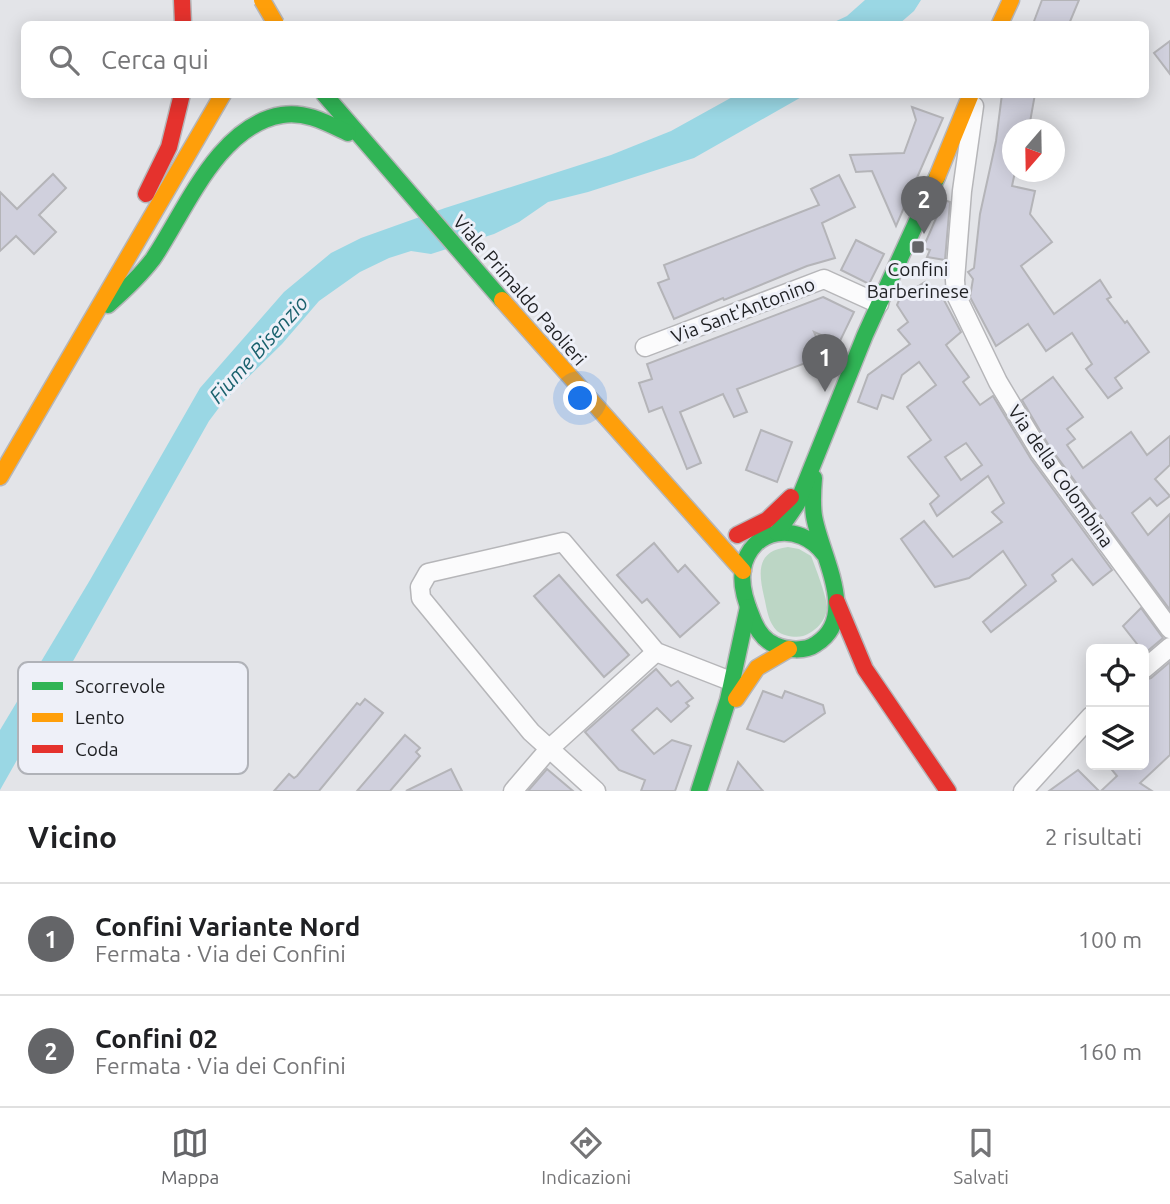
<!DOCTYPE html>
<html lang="it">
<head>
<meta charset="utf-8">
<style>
	:root { --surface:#fff; --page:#f2f2f2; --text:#202124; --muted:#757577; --line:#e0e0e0; --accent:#646568 }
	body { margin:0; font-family:Ubuntu,sans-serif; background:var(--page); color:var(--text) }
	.controls { position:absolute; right:21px; bottom:21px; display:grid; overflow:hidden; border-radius:10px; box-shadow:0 4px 18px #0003 }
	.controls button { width:63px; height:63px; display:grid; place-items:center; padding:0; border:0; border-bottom:2px solid var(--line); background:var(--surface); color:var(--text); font:35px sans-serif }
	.compass { position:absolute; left:1002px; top:119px; width:63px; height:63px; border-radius:50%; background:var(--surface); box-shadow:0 4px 18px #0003; rotate:200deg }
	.you { position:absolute; left:581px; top:399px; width:24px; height:24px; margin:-18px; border:5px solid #fff; border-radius:50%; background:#1a73e8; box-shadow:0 0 0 10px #1a73e833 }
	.badge { display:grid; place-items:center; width:46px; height:46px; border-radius:50%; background:var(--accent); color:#fff; font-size:23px; font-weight:700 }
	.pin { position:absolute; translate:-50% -58px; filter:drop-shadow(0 2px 4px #0008) }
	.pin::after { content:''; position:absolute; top:37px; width:24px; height:21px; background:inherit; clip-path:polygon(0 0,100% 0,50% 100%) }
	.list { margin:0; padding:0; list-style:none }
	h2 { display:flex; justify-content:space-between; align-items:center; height:91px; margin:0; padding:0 28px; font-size:30px }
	h2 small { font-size:23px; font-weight:400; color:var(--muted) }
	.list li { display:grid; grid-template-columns:46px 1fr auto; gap:21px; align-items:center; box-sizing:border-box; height:112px; padding:0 28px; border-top:2px solid var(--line) }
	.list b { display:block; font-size:26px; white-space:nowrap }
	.list p { margin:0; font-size:23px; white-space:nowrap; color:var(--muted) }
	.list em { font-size:23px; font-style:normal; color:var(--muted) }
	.icon { flex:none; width:38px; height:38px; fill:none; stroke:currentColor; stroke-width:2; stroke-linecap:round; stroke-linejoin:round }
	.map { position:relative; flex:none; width:1170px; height:791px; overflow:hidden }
	.search { position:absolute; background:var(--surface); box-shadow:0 4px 18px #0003; left:21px; right:21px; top:21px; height:77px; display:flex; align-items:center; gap:18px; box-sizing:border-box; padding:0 24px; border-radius:10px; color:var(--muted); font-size:26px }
	.sheet { height:315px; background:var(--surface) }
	nav { display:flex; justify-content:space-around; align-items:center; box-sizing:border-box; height:98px; border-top:2px solid var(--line); background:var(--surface); font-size:19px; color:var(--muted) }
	nav a { display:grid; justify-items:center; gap:4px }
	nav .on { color:var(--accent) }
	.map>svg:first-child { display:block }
</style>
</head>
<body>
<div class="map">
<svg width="1170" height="791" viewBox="0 0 1170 791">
	<rect width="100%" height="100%" fill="#e3e4e8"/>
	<path fill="#bcd6c5" d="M 788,547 L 799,549 L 811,556 C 815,566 828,600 827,608 C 826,621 815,632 803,636 C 796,638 783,636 777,631 C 769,623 767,611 765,601 C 759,575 754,551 788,547 Z"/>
	<g fill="#9ad7e4">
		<path d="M 865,0 L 921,0 L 914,11 L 899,24 L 830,24 L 847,16 Z"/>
		<path d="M 736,95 L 805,95 L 694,158 L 588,192 L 548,202 L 519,222 L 494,234 L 431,254 L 411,251 L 389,258 L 360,272 L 319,301 L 282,344 L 224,401 L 209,421 L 0,790 L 0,730 L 90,580 L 200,388 L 284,292 L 331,253 L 361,238 L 445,208 L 611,155 L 671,131 Z"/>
	</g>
	<g fill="#d0d0dd" stroke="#b4b4b8" stroke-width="2" fill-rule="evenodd">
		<path d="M 1042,0 L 1079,0 L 1069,24 L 1033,24 Z"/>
		<path d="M 1170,41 L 1170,74 L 1154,53 Z"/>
		<path d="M 1002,94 L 1035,94 L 1030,122 L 1026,121 L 1025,130 L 1012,130 L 1012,172 L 1015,172 L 1012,186 L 1035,191 L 1030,214 L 1052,242 L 1021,266 L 1054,314 L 1100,280 L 1111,297 L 1107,299 L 1125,323 L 1127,321 L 1149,352 L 1115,378 L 1122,388 L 1108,398 L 1086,369 L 1092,364 L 1072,333 L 1046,351 L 1028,324 L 996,346 L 970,297 L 973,279 L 968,272 L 974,268 L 980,214 L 996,141 Z"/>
		<path d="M 912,107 L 943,118 L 896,226 L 872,171 L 856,172 L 850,155 L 904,153 L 916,120 Z"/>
		<path d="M 53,174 L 66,188 L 39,215 L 56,232 L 34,254 L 16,236 L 0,251 L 0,192 L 17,209 Z"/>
		<path d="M 839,175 L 855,207 L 822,223 L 835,258 L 807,266 L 724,300 L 723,298 L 674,319 L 658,283 L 669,279 L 664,265 L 819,205 L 811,189 Z"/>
		<path d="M 944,200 L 950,202 L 945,260 L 927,257 L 930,250 L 923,248 Z"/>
		<path d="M 856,240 L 884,254 L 869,284 L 841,270 Z"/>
		<path d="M 925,282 L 931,292 L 937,287 L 961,332 L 946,345 L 969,377 L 963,382 L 980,405 L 993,396 L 1031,459 L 1112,570 L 1093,585 L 1072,559 L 1052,575 L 1056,581 L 991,632 L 983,622 L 1026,585 L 1003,551 L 969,578 L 935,587 L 901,539 L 924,521 L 953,557 L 1002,522 L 992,512 L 1004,503 L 988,476 L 937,516 L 930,504 L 939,496 L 908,457 L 931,440 L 907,407 L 936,385 L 919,362 L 902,375 L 893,399 L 882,395 L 877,409 L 858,402 L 868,375 L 910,344 L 898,330 L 908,322 L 897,305 L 900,298 ZM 966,443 L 982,465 L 961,480 L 945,457 Z"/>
		<path d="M 823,297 L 854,312 L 839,343 L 814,332 L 824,356 L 737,389 L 747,412 L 734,417 L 723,394 L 680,412 L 701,463 L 687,469 L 662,407 L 649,412 L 639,383 L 652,379 L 647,364 Z"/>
		<path d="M 1053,377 L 1083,417 L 1067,429 L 1075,439 L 1067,445 L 1083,468 L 1131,432 L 1147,455 L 1170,436 L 1170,465 L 1155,479 L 1170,496 L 1157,506 L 1150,498 L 1132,513 L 1148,535 L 1170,514 L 1170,610 L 1049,446 L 1022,400 Z"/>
		<path d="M 761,430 L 792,442 L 777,482 L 746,470 Z"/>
		<path d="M 654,543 L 678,572 L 685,565 L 719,603 L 680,637 L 647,599 L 642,603 L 617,575 Z"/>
		<path d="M 559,575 L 629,655 L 604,677 L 534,596 Z"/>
		<path d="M 1141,608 L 1163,638 L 1144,654 L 1144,649 L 1141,649 L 1123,626 Z"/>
		<path d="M 1170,662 L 1170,755 L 1140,783 L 1152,791 L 1101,791 L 1117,776 L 1108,765 L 1144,765 L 1144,680 L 1151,678 Z"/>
		<path d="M 656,669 L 671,686 L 678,681 L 693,698 L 686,703 L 689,706 L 671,722 L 657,708 L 632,730 L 654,754 L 672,740 L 691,746 L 675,791 L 641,791 L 645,780 L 619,770 L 585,732 Z"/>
		<path d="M 763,691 L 782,698 L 785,691 L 823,705 L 825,713 L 784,742 L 747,729 Z"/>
		<path d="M 365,699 L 383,713 L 319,791 L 274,791 L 289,774 L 294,778 L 297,776 L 357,703 L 360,705 Z"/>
		<path d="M 405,735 L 420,748 L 416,752 L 420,756 L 390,791 L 357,791 Z"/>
		<path d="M 738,762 L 763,791 L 727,791 Z"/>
		<path d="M 451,769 L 462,791 L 406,791 Z"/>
		<path d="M 547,769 L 573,791 L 528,791 Z"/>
		<path d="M 1078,770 L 1099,791 L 1049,791 Z"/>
	</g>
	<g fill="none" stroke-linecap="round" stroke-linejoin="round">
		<defs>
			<g id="street">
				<path d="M 974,106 L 962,191 L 955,280 L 956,295 L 998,382 L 1040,452 L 1170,629"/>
				<path d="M 645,347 L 824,279 L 879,304"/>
				<path d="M 1144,669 L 1170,647"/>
				<path d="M 513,791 L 549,749 L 656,652"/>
				<path d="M 596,791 L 531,732 L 421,598 L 420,587 L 428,573 L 563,542 L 656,652 L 733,682"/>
				<path d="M 1023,791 L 1091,716"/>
			</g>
			<g id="fast">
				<path d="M 324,94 L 502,300"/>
				<path d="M 108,305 C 124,291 140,276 153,259 C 185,212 218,125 282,115 C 306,111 327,123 348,133"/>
				<path d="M 814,478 C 813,490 812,503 814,516 C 820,554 860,617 816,644 C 805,652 786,650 775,645 C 763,640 756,628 752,617 C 746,603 740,585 743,569 C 750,528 799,520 824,554"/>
				<path d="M 777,533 L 797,504 L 865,335 L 937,177"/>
				<path d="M 699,791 L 728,700 L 748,607"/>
			</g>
			<g id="slow">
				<path d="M 1000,24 L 1011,0"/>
				<path d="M 937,177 L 971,94"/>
				<path d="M 502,300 L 743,571"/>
				<path d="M 0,477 L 223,94"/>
				<path d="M 736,699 L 757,668 L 789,649"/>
			</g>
			<g id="jam">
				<path d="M 182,0 L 183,24"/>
				<path d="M 146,194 L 169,147 L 182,94"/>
				<path d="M 737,535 L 767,520 L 791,497"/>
				<path d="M 837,602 L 865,669 L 948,791"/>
			</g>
		</defs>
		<use href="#street" stroke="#b6b6b9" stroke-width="21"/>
		<use href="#fast" stroke="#b6b6b9" stroke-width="19"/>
		<use href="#slow" stroke="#b6b6b9" stroke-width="19"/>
		<use href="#jam" stroke="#b6b6b9" stroke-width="19"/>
		<use href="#street" stroke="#fbfbfc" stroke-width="18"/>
		<use href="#fast" stroke="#30b455" stroke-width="16"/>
		<use href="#slow" stroke="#ff9f0a" stroke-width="16"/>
		<use href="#jam" stroke="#e5322d" stroke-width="16"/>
		<defs>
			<path id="slow-bridge" d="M 262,0 L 276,24"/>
		</defs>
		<use href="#slow-bridge" stroke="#b6b6b9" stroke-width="19" stroke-linecap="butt"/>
		<use href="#slow-bridge" stroke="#ff9f0a" stroke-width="16"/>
	</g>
	<rect fill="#646568" stroke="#eef0f8" stroke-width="2.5" x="911" y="240" width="14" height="14" rx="3.5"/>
	<g text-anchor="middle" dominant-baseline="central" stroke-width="6" stroke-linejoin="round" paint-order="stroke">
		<g font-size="19" fill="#1f2023" stroke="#eef0f8">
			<text x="918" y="269">Confini<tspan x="918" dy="22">Barberinese</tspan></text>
		</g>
		<g font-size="19" fill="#1f2023" stroke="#eef0f8">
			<text transform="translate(520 290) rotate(49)">Viale Primaldo Paolieri</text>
			<text transform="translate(743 310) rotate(-21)">Via Sant'Antonino</text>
			<text transform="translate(1061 476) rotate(55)">Via della Colombina</text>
		</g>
		<g font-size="21" font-style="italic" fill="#1b626e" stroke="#eef0f8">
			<text transform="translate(258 349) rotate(-48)">Fiume Bisenzio</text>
		</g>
	</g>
	<rect x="18" y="662" width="230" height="112" rx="10" fill="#eef0f8" stroke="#b0b2b8" stroke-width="2"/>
	<rect x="32" y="682" width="31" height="8" fill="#30b455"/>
	<rect x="32" y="713" width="31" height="9" fill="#ff9f0a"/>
	<rect x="32" y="745" width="31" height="8" fill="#e5322d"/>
	<g font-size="19" fill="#1f2023">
		<text x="75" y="693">Scorrevole</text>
		<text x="75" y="724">Lento</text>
		<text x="75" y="756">Coda</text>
	</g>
</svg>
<div class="controls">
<button><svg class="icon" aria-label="locate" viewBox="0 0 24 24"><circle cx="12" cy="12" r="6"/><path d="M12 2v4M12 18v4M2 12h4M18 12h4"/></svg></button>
<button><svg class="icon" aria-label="layers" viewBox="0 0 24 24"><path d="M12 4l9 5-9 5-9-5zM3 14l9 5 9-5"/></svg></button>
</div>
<svg class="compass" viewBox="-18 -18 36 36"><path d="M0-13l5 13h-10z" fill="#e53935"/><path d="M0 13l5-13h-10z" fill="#757577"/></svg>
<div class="you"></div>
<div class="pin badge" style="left:825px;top:392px">1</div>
<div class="pin badge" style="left:924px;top:234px">2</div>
<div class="search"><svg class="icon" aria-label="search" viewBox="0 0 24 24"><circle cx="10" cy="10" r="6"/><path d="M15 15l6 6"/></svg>Cerca qui</div>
</div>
<section class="sheet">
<h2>Vicino<small>2 risultati</small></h2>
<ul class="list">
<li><span class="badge">1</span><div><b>Confini Variante Nord</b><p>Fermata · Via dei Confini</p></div><em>100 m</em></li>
<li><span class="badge">2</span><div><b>Confini 02</b><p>Fermata · Via dei Confini</p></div><em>160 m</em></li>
</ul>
</section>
<nav>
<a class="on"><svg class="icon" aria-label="map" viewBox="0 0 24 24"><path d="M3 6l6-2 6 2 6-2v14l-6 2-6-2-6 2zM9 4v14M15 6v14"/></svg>Mappa</a>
<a><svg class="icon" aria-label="directions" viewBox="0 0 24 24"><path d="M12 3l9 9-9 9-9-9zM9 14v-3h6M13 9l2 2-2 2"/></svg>Indicazioni</a>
<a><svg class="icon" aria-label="saved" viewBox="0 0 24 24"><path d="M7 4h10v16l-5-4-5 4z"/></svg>Salvati</a>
</nav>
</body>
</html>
